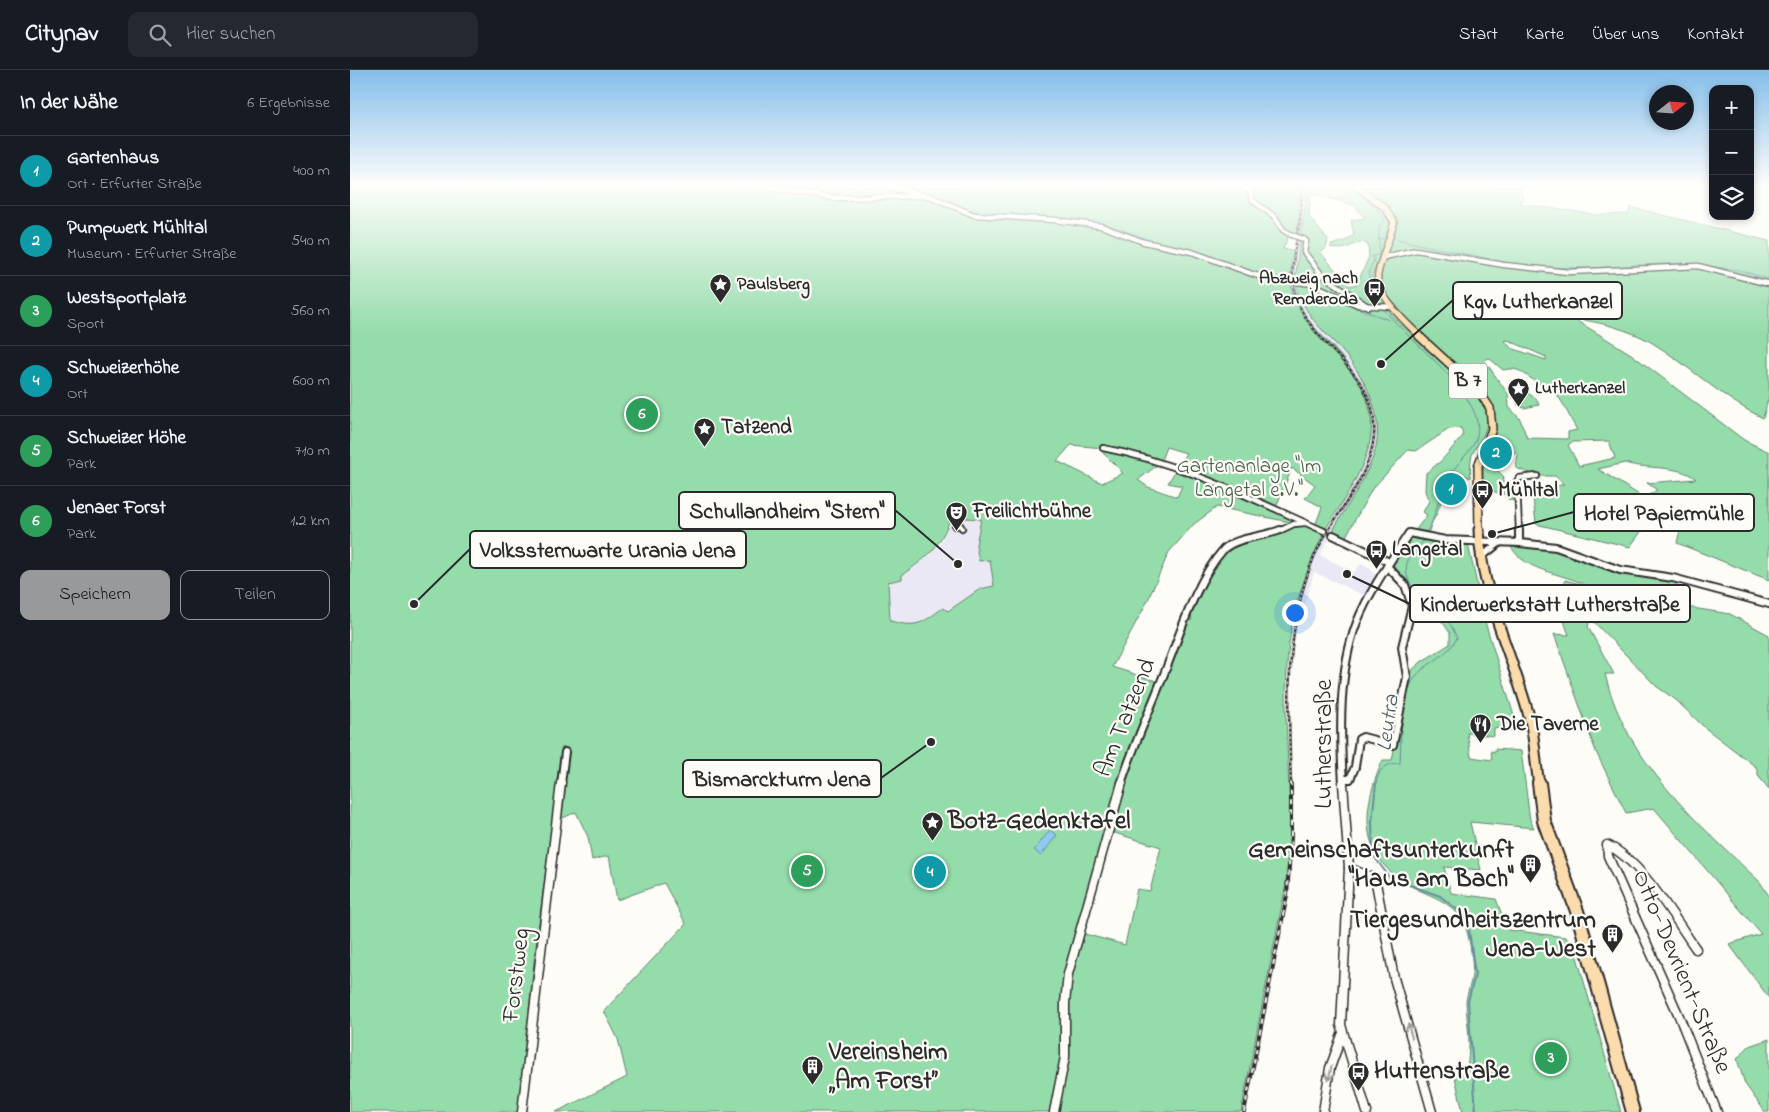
<!DOCTYPE html>
<html lang="de">
<head>
<meta charset="utf-8">
<style>
	:root { --surface:#171b24; --page:#242831; --text:#f1f3f6; --muted:#9ea1a6; --line:#363941; --accent:#98999b }
	body { margin:0; font-family:"Indie Flower",sans-serif; background:var(--page); color:var(--text) }
	.controls { position:absolute; right:15px; top:15px; display:grid; overflow:hidden; border-radius:10px; box-shadow:0 2px 8px #0003 }
	.controls button { width:45px; height:45px; display:grid; place-items:center; padding:0; border:0; border-bottom:1px solid var(--line); background:var(--surface); color:var(--text); font:25px sans-serif }
	.compass { position:absolute; left:1299px; top:15px; width:45px; height:45px; border-radius:50%; background:var(--surface); box-shadow:0 2px 8px #0003; rotate:73deg }
	.you { position:absolute; left:944px; top:542px; width:18px; height:18px; margin:-12px; border:4px solid #fff; border-radius:50%; background:#1a73e8; box-shadow:0 0 0 8px #1a73e833 }
	.badge { display:grid; place-items:center; width:32px; height:32px; border-radius:50%; background:var(--accent); color:#fff; font-size:16px; font-weight:700 }
	.pin { position:absolute; translate:-50% -50%; border:2px solid #fff; box-shadow:0 1px 5px #0006 }
	.list { margin:0; padding:0; list-style:none }
	h2 { display:flex; justify-content:space-between; align-items:center; height:65px; margin:0; padding:0 20px; font-size:21px }
	h2 small { font-size:16px; font-weight:400; color:var(--muted) }
	.list li { display:grid; grid-template-columns:32px 1fr auto; gap:15px; align-items:center; box-sizing:border-box; height:70px; padding:0 20px; border-top:1px solid var(--line) }
	.list b { display:block; font-size:19px; white-space:nowrap }
	.list p { margin:0; font-size:16px; white-space:nowrap; color:var(--muted) }
	.list em { font-size:16px; font-style:normal; color:var(--muted) }
	.actions { display:flex; gap:10px; padding:15px 20px }
	.actions a { flex:1; padding:11px 0; border:1px solid var(--accent); border-radius:10px; text-align:center; font-size:18px; color:var(--accent) }
	.actions .main { background:var(--accent); color:#111 }
	.icon { flex:none; width:28px; height:28px; fill:none; stroke:currentColor; stroke-width:2; stroke-linecap:round; stroke-linejoin:round }
	.map { position:relative; flex:none; width:1419px; height:1042px; overflow:hidden }
	header { display:flex; align-items:center; gap:30px; box-sizing:border-box; height:70px; padding:0 25px; background:var(--surface); border-bottom:1px solid var(--line) }
	header strong { font-size:24px }
	nav { display:flex; gap:28px; margin-inline-start:auto; font-size:18px }
	.search { width:350px; height:45px; background:var(--page); display:flex; align-items:center; gap:12px; box-sizing:border-box; padding:0 18px; border-radius:10px; color:var(--muted); font-size:19px }
	main { display:flex }
	aside { flex:1; background:var(--surface) }
	.map>svg:first-child { display:block }
</style>
</head>
<body>
<header>
<strong>Citynav</strong>
<div class="search"><svg class="icon" aria-label="search" viewBox="0 0 24 24"><circle cx="10" cy="10" r="6"/><path d="M15 15l6 6"/></svg>Hier suchen</div>
<nav><a>Start</a><a>Karte</a><a>Über uns</a><a>Kontakt</a></nav>
</header>
<main>
<aside>
<h2>In der Nähe<small>6 Ergebnisse</small></h2>
<ul class="list">
<li><span class="badge" style="background:#0f9aa8">1</span><div><b>Gartenhaus</b><p>Ort · Erfurter Straße</p></div><em>400 m</em></li>
<li><span class="badge" style="background:#0f9aa8">2</span><div><b>Pumpwerk Mühltal</b><p>Museum · Erfurter Straße</p></div><em>540 m</em></li>
<li><span class="badge" style="background:#2e9e5b">3</span><div><b>Westsportplatz</b><p>Sport</p></div><em>560 m</em></li>
<li><span class="badge" style="background:#0f9aa8">4</span><div><b>Schweizerhöhe</b><p>Ort</p></div><em>600 m</em></li>
<li><span class="badge" style="background:#2e9e5b">5</span><div><b>Schweizer Höhe</b><p>Park</p></div><em>710 m</em></li>
<li><span class="badge" style="background:#2e9e5b">6</span><div><b>Jenaer Forst</b><p>Park</p></div><em>1.2 km</em></li>
</ul>
<div class="actions"><a class="main">Speichern</a><a>Teilen</a></div>
</aside>
<div class="map">
<svg width="1419" height="1042" viewBox="0 0 1419 1042">
	<rect width="100%" height="100%" fill="#fdfcf7"/>
	<filter id="ink" filterUnits="userSpaceOnUse"><feTurbulence type="fractalNoise" baseFrequency=".02" numOctaves="2"/><feDisplacementMap in="SourceGraphic" scale="10" xChannelSelector="R" yChannelSelector="G"/><feConvolveMatrix kernelMatrix="1 2 1 2 8 2 1 2 1" color-interpolation-filters="sRGB"/></filter>
	<g filter="url(#ink)">
		<g fill="#eae8f4">
			<path d="M 949,117 L 954,117 L 956,133 L 945,208 L 947,221 L 962,248 L 995,284 L 1013,310 L 1024,336 L 1027,365 L 1023,389 L 1013,409 L 970,485 L 1004,502 L 1010,494 L 1019,497 L 1026,506 L 1015,526 L 964,502 L 949,557 L 942,555 L 947,532 L 964,484 L 1017,387 L 1008,310 L 989,284 L 957,248 L 942,221 L 940,208 L 952,133 Z"/>
			<path d="M 634,436 L 641,480 L 653,514 L 630,519 L 597,541 L 593,538 L 565,555 L 560,556 L 540,551 L 538,511 L 552,509 L 552,506 L 580,485 L 592,471 L 601,447 Z"/>
		</g>
		<g fill="#95dcab" stroke="#60846b" fill-rule="evenodd">
			<path d="M 0,117 L 414,117 L 482,128 L 484,127 L 420,117 L 539,117 L 564,121 L 547,117 L 892,117 L 899,121 L 901,129 L 920,144 L 941,167 L 938,167 L 933,179 L 944,181 L 940,210 L 922,209 L 941,214 C 945,238 963,256 980,274 C 1049,347 1021,387 975,460 L 965,456 L 972,437 L 955,428 L 965,415 L 942,398 L 926,437 L 951,451 L 944,453 L 867,437 L 844,454 L 819,482 L 797,532 L 762,597 L 809,612 C 771,707 736,803 720,904 L 731,863 L 775,875 L 787,819 L 800,821 L 811,777 L 758,761 L 803,631 L 828,577 L 836,553 L 842,550 L 840,544 C 849,525 864,486 882,476 C 894,469 908,471 920,466 C 945,456 948,451 974,463 C 959,494 947,526 941,560 C 931,623 939,688 940,751 C 940,774 938,797 935,819 L 891,1042 L 206,1042 L 277,1007 L 268,969 L 254,941 L 336,854 L 314,813 L 267,830 L 259,786 L 242,790 L 238,767 L 226,742 L 202,753 L 184,891 L 169,1042 L 0,1042 ZM 721,375 L 753,378 L 753,383 L 773,403 L 752,413 L 707,391 ZM 816,377 L 836,383 L 818,413 L 832,416 L 827,427 L 798,417 L 788,410 L 810,393 ZM 601,447 L 631,449 L 626,475 L 629,491 L 640,490 L 644,516 L 630,519 L 598,541 L 593,538 C 570,554 568,558 540,551 L 538,512 L 552,509 L 552,505 C 580,485 588,480 601,447 Z"/>
			<path d="M 895,117 L 949,117 L 952,133 L 946,166 C 934,160 935,156 926,148 C 914,137 903,130 895,117 Z"/>
			<path d="M 954,117 L 1003,117 L 1028,135 L 1039,147 L 1040,163 L 1022,206 L 1037,237 L 1023,237 L 1013,231 L 1017,236 L 1001,232 L 972,216 L 945,212 L 950,168 L 955,171 L 954,182 L 972,204 L 968,196 L 955,184 L 957,171 L 950,167 L 956,133 ZM 960,123 L 1004,135 L 1015,148 L 1001,150 L 1004,165 L 995,171 L 981,175 L 981,178 C 1000,181 997,175 1013,172 L 1018,175 L 1019,187 L 1007,214 L 999,216 L 971,183 L 976,178 L 978,170 L 959,147 Z"/>
			<path d="M 1008,117 L 1169,117 L 1173,127 L 1170,134 L 1249,145 L 1279,144 L 1280,137 L 1419,171 L 1419,326 L 1413,348 C 1372,329 1339,295 1301,272 C 1280,260 1248,251 1224,249 L 1281,284 L 1394,370 L 1419,382 L 1419,510 L 1327,473 L 1330,460 L 1300,449 L 1280,477 L 1186,454 L 1183,427 C 1190,417 1203,418 1214,414 L 1205,406 L 1187,406 L 1166,398 L 1168,384 L 1137,375 L 1142,338 C 1122,318 1022,227 1030,202 C 1034,189 1044,187 1055,181 L 1036,187 C 1052,142 1041,145 1008,117 ZM 1119,214 L 1192,219 L 1234,236 C 1206,252 1141,231 1115,216 ZM 1158,270 L 1196,287 L 1196,290 L 1161,278 L 1155,271 ZM 1139,288 L 1153,300 C 1169,296 1173,304 1185,311 C 1189,314 1195,315 1199,318 C 1213,327 1219,348 1227,360 L 1218,362 L 1218,369 L 1177,368 L 1170,349 L 1159,337 L 1158,324 L 1134,290 ZM 1259,371 L 1265,388 L 1229,396 L 1218,375 L 1222,372 ZM 1275,393 C 1297,400 1328,394 1346,409 L 1297,413 L 1307,420 L 1294,428 L 1248,399 Z"/>
			<path d="M 946,213 L 962,215 L 1006,236 L 1038,239 C 1059,270 1134,312 1137,347 C 1139,362 1128,371 1122,385 C 1120,393 1120,400 1121,408 L 1103,401 L 1086,445 L 1075,465 L 1065,461 L 1077,445 L 1073,442 L 1079,431 L 1075,421 L 1076,403 L 1091,391 L 1113,366 L 1111,358 L 1099,359 L 1066,381 L 1058,380 L 1022,419 L 995,468 L 981,464 C 994,440 1011,417 1022,390 C 1039,347 1014,304 985,273 C 968,256 950,238 946,213 Z"/>
			<path d="M 1166,315 C 1175,318 1178,325 1186,328 L 1189,335 L 1174,338 L 1168,335 L 1165,327 L 1168,323 L 1158,316 Z"/>
			<path d="M 1133,391 L 1150,398 L 1148,401 L 1154,407 L 1152,417 L 1165,420 L 1166,431 L 1159,430 L 1154,424 L 1133,419 Z"/>
			<path d="M 1062,467 L 1081,472 L 1118,474 L 1136,555 L 1169,662 L 1144,658 L 1144,666 L 1117,663 L 1121,687 L 1142,690 L 1141,681 L 1145,682 L 1145,679 L 1171,681 L 1180,750 L 1184,758 L 1120,752 L 1131,800 L 1094,797 L 1101,823 L 1146,829 L 1158,860 L 1216,867 L 1225,880 L 1271,1042 L 1113,1042 L 1104,1003 L 1117,1000 C 1118,991 1119,982 1119,973 C 1119,959 1116,945 1116,931 C 1117,923 1121,914 1122,905 C 1124,893 1119,860 1112,850 C 1099,829 1078,826 1059,815 C 1008,787 1011,738 1033,690 L 1042,690 L 1060,602 L 1071,592 L 1100,574 L 1100,563 L 1094,554 L 1073,532 L 1064,528 L 1042,497 Z"/>
			<path d="M 1159,473 L 1225,482 L 1263,498 L 1323,508 L 1336,537 L 1380,544 L 1419,565 L 1419,719 L 1409,707 L 1406,697 L 1354,657 L 1326,630 L 1306,616 L 1244,552 L 1239,552 L 1238,557 L 1264,604 L 1255,604 C 1276,692 1347,752 1410,812 L 1419,826 L 1419,928 L 1379,874 L 1411,864 L 1304,738 L 1276,743 L 1246,682 L 1204,564 L 1219,565 C 1212,546 1206,529 1215,510 L 1230,514 L 1241,521 L 1245,521 C 1220,501 1174,506 1159,473 Z"/>
			<path d="M 1419,969 L 1419,1042 L 1415,1042 L 1395,1014 L 1387,989 L 1399,976 Z"/>
		</g>
		<path fill="#8ecbee" stroke="#668ba0" d="M 700,760 L 707,765 L 691,786 L 684,780 Z"/>
		<g fill="none" stroke-linecap="round" stroke-linejoin="round">
			<g stroke="#668ba0" stroke-width="1">
				<path d="M 1000,117 L 1025,136 L 1035,151 L 1029,156 L 1029,185 L 1022,186 L 1024,190 L 1019,201 L 1019,208 L 1023,212 L 1021,220 L 1031,234"/>
				<path d="M 552,122 L 560,124"/>
				<path d="M 589,128 L 608,136"/>
				<path d="M 614,138 L 632,143"/>
				<path d="M 723,150 L 754,153 L 810,174"/>
				<path d="M 1044,168 C 1080,178 1116,183 1152,192"/>
				<path d="M 1028,169 L 1035,168"/>
				<path d="M 843,180 L 881,194"/>
				<path d="M 1190,197 L 1237,198 L 1332,193 L 1389,200 L 1419,209"/>
				<path d="M 979,224 L 1002,236 L 1039,250"/>
				<path d="M 1033,238 C 1056,270 1137,325 1127,366 C 1123,381 1106,393 1099,407 C 1089,424 1085,445 1078,464"/>
				<path d="M 1026,714 C 1028,700 1035,693 1050,693 C 1052,662 1047,621 1073,599 C 1086,589 1099,583 1107,568 C 1104,562 1102,555 1097,551 C 1082,536 1046,514 1059,488 C 1062,481 1070,475 1075,470"/>
			</g>
			<path stroke="#668ba0" stroke-width="2" d="M 1026,713 L 1022,752 L 1023,785 L 1040,808 L 1090,826 L 1109,841 L 1118,853 L 1125,905 L 1118,931 L 1126,1042"/>
			<path stroke="#d3d2ce" stroke-width="4.5" stroke-dasharray="4.5 2" stroke-linecap="butt" d="M 933,212 L 948,212"/>
			<defs>
				<g id="minor-far2">
					<path d="M 753,378 C 832,393 902,429 974,461"/>
					<path d="M 605,456 L 610,455 L 612,458"/>
					<path d="M 927,462 L 944,454 L 955,453"/>
					<path d="M 1169,462 L 1167,411 L 1169,408 L 1187,406"/>
				</g>
				<g id="minor-far1">
					<path d="M 1169,460 L 1169,472"/>
					<path d="M 983,465 L 1039,492"/>
					<path d="M 1130,488 L 1149,473"/>
					<path d="M 993,709 L 1000,709 L 1005,697 L 1009,669 L 1013,667 L 1043,675 L 1057,607 L 1052,577 L 1062,536 L 1055,515 L 1037,496"/>
					<path d="M 211,714 L 215,682"/>
					<path d="M 771,714 C 783,677 800,640 814,604 C 830,565 845,512 873,480 C 885,467 914,467 930,460"/>
					<path d="M 993,714 C 990,662 988,602 1007,552 C 1020,520 1040,492 1059,463 L 1095,470 L 1170,473 L 1206,477 L 1270,500 L 1323,508 L 1419,534"/>
				</g>
				<g id="minor">
					<path d="M 993,713 L 999,798 L 991,955 L 1017,1042"/>
					<path d="M 999,798 L 1021,807 L 1026,813 L 1044,908 L 1082,1042"/>
					<path d="M 1346,879 C 1325,849 1290,789 1257,775 L 1258,786 L 1329,946 L 1367,1042"/>
					<path d="M 172,1042 L 211,713"/>
					<path d="M 704,1042 L 715,987 L 715,933 L 718,904 L 772,713"/>
					<path d="M 973,1042 L 980,998 L 992,965"/>
				</g>
				<g id="tertiary">
					<path d="M 416,117 L 483,128 L 571,126"/>
					<path d="M 539,117 L 582,127 L 624,145 L 705,150 L 751,156 L 794,172 L 842,182 L 905,205 L 933,212"/>
					<path d="M 894,117 L 900,121 L 902,130 L 925,147 L 933,160 L 942,165"/>
					<path d="M 953,169 L 956,171 L 954,182 L 971,204 L 1019,237"/>
					<path d="M 1034,187 L 1066,180 L 1154,195 L 1218,202 L 1348,196 L 1419,214"/>
					<path d="M 948,212 L 962,214 L 1008,235 L 1043,237"/>
				</g>
				<path id="primary-far3" d="M 1007,117 L 1035,138 L 1044,152 C 1040,170 1031,187 1028,204 C 1024,223 1058,255 1071,267"/>
				<path id="primary-far2" d="M 1069,266 L 1128,320 L 1140,338 L 1142,359 L 1128,396 L 1129,462"/>
				<path id="primary-far1" d="M 1129,460 C 1131,525 1162,584 1179,646 C 1185,667 1185,692 1189,714"/>
				<path id="primary" d="M 1189,713 L 1194,751 L 1227,841 L 1283,1042"/>
			</defs>
			<use href="#minor-far2" stroke="#2b2b2b" stroke-width="8"/>
			<use href="#minor-far1" stroke="#2b2b2b" stroke-width="10"/>
			<use href="#minor" stroke="#2b2b2b" stroke-width="11"/>
			<use href="#tertiary" stroke="#2b2b2b" stroke-width="7"/>
			<use href="#primary-far3" stroke="#2b2b2b" stroke-width="8"/>
			<use href="#primary-far2" stroke="#2b2b2b" stroke-width="10"/>
			<use href="#primary-far1" stroke="#2b2b2b" stroke-width="13"/>
			<use href="#primary" stroke="#2b2b2b" stroke-width="16"/>
			<use href="#minor-far2" stroke="#fdfcf7" stroke-width="4.5"/>
			<use href="#minor-far1" stroke="#fdfcf7" stroke-width="6"/>
			<use href="#minor" stroke="#fdfcf7" stroke-width="8"/>
			<use href="#tertiary" stroke="#fdfcf7" stroke-width="4.5"/>
			<use href="#primary-far3" stroke="#fcdcac" stroke-width="5.5"/>
			<use href="#primary-far2" stroke="#fcdcac" stroke-width="7"/>
			<use href="#primary-far1" stroke="#fcdcac" stroke-width="9"/>
			<use href="#primary" stroke="#fcdcac" stroke-width="12"/>
			<defs>
				<path id="rail-far1" d="M 941,714 C 938,637 934,560 964,487 C 981,447 1020,411 1024,366 C 1029,304 974,286 951,239 C 930,196 956,161 951,117"/>
				<path id="rail" d="M 894,1042 L 937,825 L 941,767 L 941,713"/>
			</defs>
			<use href="#rail-far1" stroke="#2b2b2b" stroke-width="2.5"/>
			<use href="#rail" stroke="#2b2b2b" stroke-width="4"/>
			<use href="#rail-far1" stroke="#fdfcf7" stroke-width="1" stroke-dasharray="2.5" stroke-linecap="butt"/>
			<use href="#rail" stroke="#fdfcf7" stroke-width="2" stroke-dasharray="5" stroke-linecap="butt"/>
			<defs>
				<path id="tertiary-bridge" d="M 942,165 L 953,169"/>
			</defs>
			<use href="#tertiary-bridge" stroke="#2b2b2b" stroke-width="7" stroke-linecap="butt"/>
			<use href="#tertiary-bridge" stroke="#fdfcf7" stroke-width="4.5"/>
		</g>
		<defs><path id="oneway-shaft" d="M-6 0H5M1.5-3L5.5 0L1.5 3" fill="none" stroke-width="1.6" stroke-linecap="round" stroke-linejoin="round" transform="scale(1.25)"/></defs>
		<g stroke="#9e9e9b">
			<use href="#oneway-shaft" transform="translate(1060 961) rotate(-106)"/>
			<use href="#oneway-shaft" transform="translate(980 1003) rotate(102)"/>
		</g>
	</g>
	<linearGradient id="sky" x2="0" y2="1"><stop stop-color="#84bdea"/><stop offset="0.44" stop-color="#fefefb"/><stop offset="1" stop-color="#fefefb" stop-opacity="0"/></linearGradient>
	<rect width="1419" height="263" fill="url(#sky)"/>
	<defs>
		<symbol id="sight-pin" viewBox="-11 -11 22 30"><path d="M0 17L-7.5 6A9.5 9.5 0 1 1 7.5 6Z" fill="#2b2b2b" stroke="#fdfcf7"/><path d="M0-6L1.8-2.2L6-1.7L2.9 1.2L3.7 5.4L0 3.3L-3.7 5.4L-2.9 1.2L-6-1.7L-1.8-2.2Z" fill="#fff"/></symbol>
		<symbol id="bus-pin" viewBox="-11 -11 22 30"><path d="M0 17L-7.5 6A9.5 9.5 0 1 1 7.5 6Z" fill="#2b2b2b" stroke="#fdfcf7"/><path d="M-5-6H5V4H4V6H2V4H-2V6H-4V4H-5ZM-3.5-4V0h7V-4ZM-3.5 1.2v1.5H-2V1.2ZM2 1.2v1.5H3.5V1.2Z" fill="#fff"/></symbol>
		<symbol id="theatre-pin" viewBox="-11 -11 22 30"><path d="M0 17L-7.5 6A9.5 9.5 0 1 1 7.5 6Z" fill="#2b2b2b" stroke="#fdfcf7"/><path d="M-5-5.5Q0-4 5-5.5V0Q5 5 0 6Q-5 5-5 0ZM-3.3-2.5H-1v1.5H-3.3ZM1-2.5H3.3v1.5H1ZM-2.8 1Q0 5.5 2.8 1Z" fill="#fff"/></symbol>
		<symbol id="restaurant-pin" viewBox="-11 -11 22 30"><path d="M0 17L-7.5 6A9.5 9.5 0 1 1 7.5 6Z" fill="#2b2b2b" stroke="#fdfcf7"/><path d="M-5-6h1v4h1v-4h1v4h1v-4h1v5L-1.5 .5V6h-2V.5L-5-1ZM5-6V6H3V1.5H1.5Q1.5-4 5-6Z" fill="#fff"/></symbol>
		<symbol id="building-pin" viewBox="-11 -11 22 30"><path d="M0 17L-7.5 6A9.5 9.5 0 1 1 7.5 6Z" fill="#2b2b2b" stroke="#fdfcf7"/><path d="M-4-6H4V6H1V3H-1V6H-4ZM-2.5-4.3h1.7v1.8h-1.7ZM.8-4.3h1.7v1.8H.8ZM-2.5-1h1.7V.8h-1.7ZM.8-1h1.7V.8H.8Z" fill="#fff"/></symbol>
	</defs>
	<g fill-rule="evenodd">
		<use href="#sight-pin" x="358" y="202" width="25" height="34"/>
		<use href="#bus-pin" x="1012" y="206" width="25" height="34"/>
		<use href="#sight-pin" x="1156" y="306" width="25" height="34"/>
		<use href="#sight-pin" x="342" y="346" width="25" height="34"/>
		<use href="#bus-pin" x="1120" y="408" width="25" height="34"/>
		<use href="#theatre-pin" x="594" y="430" width="25" height="34"/>
		<use href="#bus-pin" x="1014" y="468" width="25" height="34"/>
		<use href="#restaurant-pin" x="1118" y="642" width="25" height="34"/>
		<use href="#sight-pin" x="570" y="740" width="25" height="34"/>
		<use href="#building-pin" x="1168" y="782" width="25" height="34"/>
		<use href="#building-pin" x="1250" y="852" width="25" height="34"/>
		<use href="#building-pin" x="450" y="984" width="25" height="34"/>
		<use href="#bus-pin" x="996" y="990" width="25" height="34"/>
	</g>
	<g text-anchor="middle" dominant-baseline="central" stroke-width="4.5" stroke-linejoin="round" paint-order="stroke">
		<g font-size="18" font-weight="bold" fill="#2b2b2b" stroke="#fdfcf7" text-anchor="start">
			<text x="1008" y="209" text-anchor="end">Abzweig nach<tspan x="1008" dy="21">Remderoda</tspan></text>
			<text x="387" y="215">Paulsberg</text>
			<text x="1185" y="319">Lutherkanzel</text>
		</g>
		<rect fill="#fdfcf7" stroke="#6a6a68" stroke-width="1" x="1099" y="293.5" width="38" height="35" rx="4"/>
		<g font-size="20" font-weight="bold" fill="#2b2b2b">
			<text x="1118" y="311">B 7</text>
		</g>
		<g font-size="21" font-weight="bold" fill="#2b2b2b" stroke="#fdfcf7" text-anchor="start">
			<text x="371" y="358">Tatzend</text>
			<text x="1148" y="421">Mühltal</text>
			<text x="623" y="442">Freilichtbühne</text>
			<text x="1042" y="480">Langetal</text>
			<text x="1147" y="655">Die Taverne</text>
		</g>
		<g font-size="21" fill="#4b6051" stroke="#fdfcf7">
			<text x="899" y="397">Gartenanlage "Im<tspan x="899" dy="24">Langetal e.V."</tspan></text>
		</g>
		<g font-size="22" font-style="italic" fill="#495b66" stroke="#fdfcf7">
			<text transform="translate(1039 653) rotate(-82)">Leutra</text>
		</g>
		<g font-size="25" fill="#2b2b2b" stroke="#fdfcf7">
			<text transform="translate(776 648) rotate(-68)">Am Tatzend</text>
			<text transform="translate(975 674) rotate(-90)">Lutherstraße</text>
			<text transform="translate(1331 902) rotate(67)">Otto-Devrient-Straße</text>
			<text transform="translate(167 905) rotate(-83)">Forstweg</text>
		</g>
		<g font-size="25" font-weight="bold" fill="#2b2b2b" stroke="#fdfcf7" text-anchor="start">
			<text x="598" y="752">Botz-Gedenktafel</text>
			<text x="1164" y="781" text-anchor="end">Gemeinschaftsunterkunft<tspan x="1164" dy="29">"Haus am Bach"</tspan></text>
			<text x="1246" y="851" text-anchor="end">Tiergesundheitszentrum<tspan x="1246" dy="29">Jena-West</tspan></text>
			<text x="479" y="983">Vereinsheim<tspan x="479" dy="29">„Am Forst”</tspan></text>
			<text x="1024" y="1002">Huttenstraße</text>
		</g>
	</g>
	<path fill="none" stroke="#2b2b2b" stroke-width="2" d="M1031 294L1103 230M608 494L545 440M1142 464L1224 442M64 534L120 479M997 504L1060 534M581 672L531 708"/>
	<g fill="#2b2b2b" stroke="#fdfcf7" stroke-width="2">
		<circle cx="1031" cy="294" r="5"/>
		<circle cx="608" cy="494" r="5"/>
		<circle cx="1142" cy="464" r="5"/>
		<circle cx="64" cy="534" r="5"/>
		<circle cx="997" cy="504" r="5"/>
		<circle cx="581" cy="672" r="5"/>
	</g>
	<g fill="#fdfcf7" stroke="#2b2b2b" stroke-width="2">
		<rect x="1103" y="212" width="169" height="37" rx="5"/>
		<rect x="329" y="422" width="216" height="37" rx="5"/>
		<rect x="1224" y="424" width="180" height="37" rx="5"/>
		<rect x="120" y="461" width="276" height="37" rx="5"/>
		<rect x="1060" y="515" width="280" height="37" rx="5"/>
		<rect x="333" y="690" width="198" height="37" rx="5"/>
	</g>
	<g font-size="22" text-anchor="middle" font-weight="bold" fill="#2b2b2b">
		<text x="1188" y="238">Kgv. Lutherkanzel</text>
		<text x="437" y="448">Schullandheim "Stern"</text>
		<text x="1314" y="450">Hotel Papiermühle</text>
		<text x="258" y="487">Volkssternwarte Urania Jena</text>
		<text x="1200" y="541">Kinderwerkstatt Lutherstraße</text>
		<text x="432" y="716">Bismarckturm Jena</text>
	</g>
</svg>
<div class="controls">
<button>+</button>
<button>−</button>
<button><svg class="icon" aria-label="layers" viewBox="0 0 24 24"><path d="M12 4l9 5-9 5-9-5zM3 14l9 5 9-5"/></svg></button>
</div>
<svg class="compass" viewBox="-18 -18 36 36"><path d="M0-13l5 13h-10z" fill="#e53935"/><path d="M0 13l5-13h-10z" fill="#9ea1a6"/></svg>
<div class="you"></div>
<div class="pin badge" style="left:1101px;top:419px;background:#0f9aa8">1</div>
<div class="pin badge" style="left:1146px;top:383px;background:#0f9aa8">2</div>
<div class="pin badge" style="left:1201px;top:988px;background:#2e9e5b">3</div>
<div class="pin badge" style="left:580px;top:802px;background:#0f9aa8">4</div>
<div class="pin badge" style="left:457px;top:801px;background:#2e9e5b">5</div>
<div class="pin badge" style="left:292px;top:344px;background:#2e9e5b">6</div>
</div>
</main>
</body>
</html>
